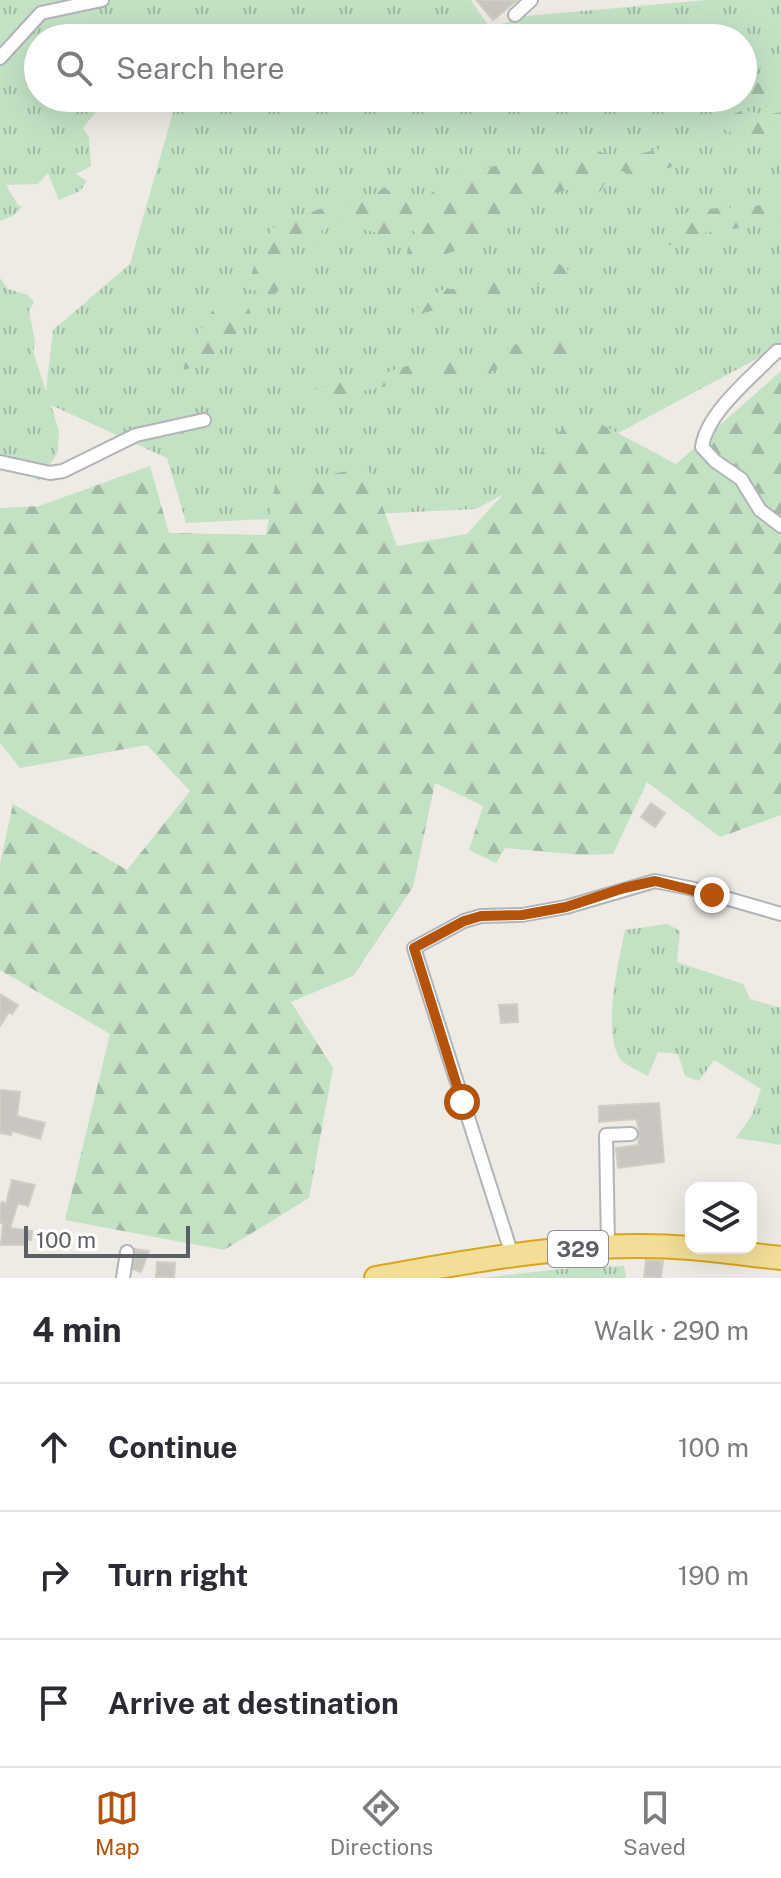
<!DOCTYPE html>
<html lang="en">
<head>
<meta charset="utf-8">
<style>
	:root { --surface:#fff; --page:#f2f2f3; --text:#2b2b33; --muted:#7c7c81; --line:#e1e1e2; --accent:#b45309 }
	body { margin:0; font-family:"Public Sans",sans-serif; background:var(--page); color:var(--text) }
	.controls { position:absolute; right:24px; bottom:24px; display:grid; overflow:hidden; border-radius:16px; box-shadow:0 8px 32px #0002 }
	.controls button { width:72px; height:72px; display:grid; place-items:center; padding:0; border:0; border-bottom:2px solid var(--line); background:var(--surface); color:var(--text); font:40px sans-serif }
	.scale { position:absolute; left:24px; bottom:20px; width:166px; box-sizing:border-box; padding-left:8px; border:4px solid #5c5f63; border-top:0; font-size:22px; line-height:28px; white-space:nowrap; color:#5c5f63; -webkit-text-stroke:6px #fff; paint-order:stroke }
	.stop { position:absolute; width:24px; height:24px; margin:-18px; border:6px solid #b45309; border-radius:50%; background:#fff }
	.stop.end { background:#b45309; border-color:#fff; box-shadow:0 2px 8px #0008 }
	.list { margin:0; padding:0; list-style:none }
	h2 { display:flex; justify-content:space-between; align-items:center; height:104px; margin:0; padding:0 32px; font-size:34px }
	h2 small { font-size:26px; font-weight:400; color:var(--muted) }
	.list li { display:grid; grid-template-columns:52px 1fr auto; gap:24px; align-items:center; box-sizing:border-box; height:128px; padding:0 32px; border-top:2px solid var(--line) }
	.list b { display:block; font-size:30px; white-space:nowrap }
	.list em { font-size:26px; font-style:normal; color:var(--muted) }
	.icon { flex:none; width:44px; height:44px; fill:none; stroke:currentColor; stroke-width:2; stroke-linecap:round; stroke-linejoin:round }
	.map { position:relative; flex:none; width:781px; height:1278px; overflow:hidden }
	.search { position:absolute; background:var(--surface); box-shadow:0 8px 32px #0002; left:24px; right:24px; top:24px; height:88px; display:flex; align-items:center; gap:20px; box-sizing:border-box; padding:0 28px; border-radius:44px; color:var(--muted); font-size:30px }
	.sheet { height:488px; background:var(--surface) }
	nav { display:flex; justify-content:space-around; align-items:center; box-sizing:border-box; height:112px; border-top:2px solid var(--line); background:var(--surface); font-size:22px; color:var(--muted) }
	nav a { display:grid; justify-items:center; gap:4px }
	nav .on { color:var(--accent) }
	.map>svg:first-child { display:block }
</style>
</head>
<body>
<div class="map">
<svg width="781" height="1278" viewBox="0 0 781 1278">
	<defs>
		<pattern id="grass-tufts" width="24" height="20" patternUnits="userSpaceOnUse" patternTransform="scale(2)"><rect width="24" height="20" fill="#c3e2c4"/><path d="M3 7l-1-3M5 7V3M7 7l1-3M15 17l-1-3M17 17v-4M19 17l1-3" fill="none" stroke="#a2baa3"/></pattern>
		<pattern id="forest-firs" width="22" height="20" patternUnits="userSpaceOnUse" patternTransform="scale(2)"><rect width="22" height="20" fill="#c3e2c4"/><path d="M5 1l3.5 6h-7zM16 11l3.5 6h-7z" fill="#a2baa3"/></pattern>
	</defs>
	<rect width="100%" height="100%" fill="#edebe4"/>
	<g fill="url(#grass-tufts)">
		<path d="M 0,0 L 471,0 L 488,25 L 480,31 L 526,16 L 707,0 L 781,0 L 781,346 L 476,509 L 186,523 L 167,458 L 51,405 L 59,432 L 57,454 L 39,481 L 17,466 L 0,465 L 0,278 L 8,289 L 28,295 L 34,302 L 29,311 L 35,342 L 33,352 L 46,391 L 53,330 L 130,264 L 177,98 L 743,98 L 743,38 L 38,38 L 38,98 L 107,98 L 83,128 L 89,137 L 91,166 L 76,174 L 87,181 L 80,191 L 59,200 L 48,173 L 38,184 L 6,185 L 18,205 L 22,207 L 13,216 L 0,221 Z"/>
		<path d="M 667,924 L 680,931 L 677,962 L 743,984 L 750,999 L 781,1008 L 781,1145 L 736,1138 L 752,1115 L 761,1089 L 714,1060 L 699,1081 L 685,1076 L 678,1054 L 658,1052 L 648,1076 C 641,1072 627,1066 621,1060 C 601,1034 619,960 625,930 Z"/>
		<path d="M 624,1266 L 626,1278 L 481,1278 L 561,1269 Z"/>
	</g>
	<g fill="url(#forest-firs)">
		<path d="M 743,78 L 761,83 L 781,81 L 781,98 L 765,104 L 753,104 L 743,94 Z"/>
		<path d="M 744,110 L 765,115 L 781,112 L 781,140 L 743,138 L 719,127 L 724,117 Z"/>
		<path d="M 679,144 L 685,149 L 684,159 L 671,167 L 633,181 L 623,171 C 609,174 606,180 601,191 L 589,195 L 574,188 C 560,192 544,194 531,200 C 524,203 520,212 514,217 C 493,236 434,265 406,260 L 408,247 L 419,235 L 410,229 L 388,242 L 377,233 L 363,229 L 359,221 L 341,222 L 321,231 L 324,241 L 316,243 L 302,233 L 289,239 L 285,255 L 290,279 L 268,301 L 265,292 L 246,289 C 256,261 264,233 287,213 L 301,217 C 317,209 328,205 345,207 L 358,194 L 370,199 L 384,187 C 429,225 429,180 462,171 C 467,169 474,170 480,169 C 509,164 536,153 565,163 C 578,149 592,146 610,156 L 621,152 L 643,153 Z"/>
		<path d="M 781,204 L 781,222 L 704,233 L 676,246 L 663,244 L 676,223 L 690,210 Z"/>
		<path d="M 559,264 L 568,270 L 565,279 L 545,282 L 500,297 L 475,300 L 411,316 L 423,301 L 442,290 L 462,288 L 476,290 L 500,279 Z"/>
		<path d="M 217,304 L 243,304 L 248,306 L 251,315 C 234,338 212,362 184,370 C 182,356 208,317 217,304 Z"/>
		<path d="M 579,334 L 587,342 L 578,355 L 499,368 L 480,377 L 420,379 L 319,400 L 312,391 L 339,379 L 382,374 L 429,359 L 446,355 L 472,359 L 484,351 L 506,350 L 522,341 L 539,343 Z"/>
		<path d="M 781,371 L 781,815 L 720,837 L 647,782 L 613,854 L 582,855 L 505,848 L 496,863 L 469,850 L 483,806 L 435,783 L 413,887 L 353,976 L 291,1002 L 333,1068 L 309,1198 L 224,1250 L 65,1220 L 110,1034 L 0,970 L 0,864 L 13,804 L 127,870 L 190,791 L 147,745 L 20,768 L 0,743 L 0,508 L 39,506 L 150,466 L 169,533 L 266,535 L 275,485 L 368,467 L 397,546 L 467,534 L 566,425 L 599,423 L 676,464 Z"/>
	</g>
	<g fill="#c9c6c1" stroke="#d1cdc3" stroke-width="2">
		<path d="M 476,0 L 517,0 L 493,20 Z"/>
		<path d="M 651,803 L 665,813 L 655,827 L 641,817 Z"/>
		<path d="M 0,994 L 18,1005 L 12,1014 L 9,1012 L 0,1026 Z"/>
		<path d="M 517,1004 L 518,1022 L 501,1023 L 499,1005 Z"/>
		<path d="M 0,1090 L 20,1092 L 17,1116 L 45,1123 L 40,1139 L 12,1131 L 11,1135 L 0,1133 Z"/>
		<path d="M 659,1103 L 664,1162 L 618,1168 L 616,1148 L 638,1145 L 640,1133 L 636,1119 L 599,1122 L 599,1106 Z"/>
		<path d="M 12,1180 L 35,1185 L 28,1206 L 18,1203 L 10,1228 L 32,1231 L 31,1240 L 27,1240 L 26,1245 L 1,1245 L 3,1223 L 0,1223 L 0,1207 L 2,1202 L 6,1204 Z"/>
		<path d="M 135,1249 L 149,1251 L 141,1272 L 133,1269 Z"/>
		<path d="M 646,1260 L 663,1261 L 661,1278 L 644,1278 Z"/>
		<path d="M 157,1262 L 175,1263 L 174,1278 L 156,1278 Z"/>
	</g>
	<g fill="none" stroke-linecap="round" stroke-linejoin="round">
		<defs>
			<g id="street">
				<path d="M 515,15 L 531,0"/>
				<path d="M 0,58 L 41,13 L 102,0"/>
				<path d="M 781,351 L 777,351 C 752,377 707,412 702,447 L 715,461 L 741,479 L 760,510 L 781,526"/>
				<path d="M 0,462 L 50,473 L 63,471 L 136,435 L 204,420"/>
				<path d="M 608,1246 L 606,1135 L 631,1134"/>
				<path d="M 512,1255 L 414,948 L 464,921 L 481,916 L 522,915 L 566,907 L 655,881 L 694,889 L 781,914"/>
				<path d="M 123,1278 L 127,1252"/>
			</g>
			<path id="highway" d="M 376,1278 C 461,1263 548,1246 635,1246 C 684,1245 733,1253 781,1258"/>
		</defs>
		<use href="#street" stroke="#b1b4b8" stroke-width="16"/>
		<use href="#highway" stroke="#daa518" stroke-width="26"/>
		<use href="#street" stroke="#fff" stroke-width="12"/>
		<use href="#highway" stroke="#f2de96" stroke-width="22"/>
	</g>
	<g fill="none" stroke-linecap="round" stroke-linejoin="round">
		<path stroke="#b45309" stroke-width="10" d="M 462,1102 L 414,948 L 464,921 L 481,916 L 522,915 L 566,907 L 624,888 L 655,881 L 712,895"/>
	</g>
	<g text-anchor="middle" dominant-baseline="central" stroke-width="7" stroke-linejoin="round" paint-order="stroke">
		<rect fill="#fff" stroke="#8d8f92" stroke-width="2" x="548" y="1231" width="60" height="36" rx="6"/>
		<g font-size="22" font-weight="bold" fill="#5c5f63">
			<text x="578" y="1249">329</text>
		</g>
	</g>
</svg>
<div class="controls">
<button><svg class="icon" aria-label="layers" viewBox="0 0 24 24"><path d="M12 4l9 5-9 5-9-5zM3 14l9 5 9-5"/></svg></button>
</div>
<div class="scale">100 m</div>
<div class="stop" style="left:462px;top:1102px"></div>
<div class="stop end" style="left:712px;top:895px"></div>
<div class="search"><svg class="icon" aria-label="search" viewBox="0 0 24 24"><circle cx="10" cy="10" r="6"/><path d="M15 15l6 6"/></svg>Search here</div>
</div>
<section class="sheet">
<h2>4 min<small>Walk · 290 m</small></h2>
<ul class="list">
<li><svg class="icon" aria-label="ahead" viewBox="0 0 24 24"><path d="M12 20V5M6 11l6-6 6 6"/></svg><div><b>Continue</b></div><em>100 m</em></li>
<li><svg class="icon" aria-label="right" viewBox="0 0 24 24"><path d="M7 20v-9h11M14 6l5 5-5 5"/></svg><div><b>Turn right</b></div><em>190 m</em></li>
<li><svg class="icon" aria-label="arrive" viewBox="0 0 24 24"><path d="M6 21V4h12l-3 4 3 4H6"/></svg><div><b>Arrive at destination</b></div></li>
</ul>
</section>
<nav>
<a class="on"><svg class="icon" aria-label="map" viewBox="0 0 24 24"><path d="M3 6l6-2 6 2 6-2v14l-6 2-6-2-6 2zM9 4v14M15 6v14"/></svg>Map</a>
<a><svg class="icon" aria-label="directions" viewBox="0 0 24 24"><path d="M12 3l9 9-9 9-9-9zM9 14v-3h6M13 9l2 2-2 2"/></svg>Directions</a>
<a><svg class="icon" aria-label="saved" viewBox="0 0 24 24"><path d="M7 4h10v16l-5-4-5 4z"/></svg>Saved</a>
</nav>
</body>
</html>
